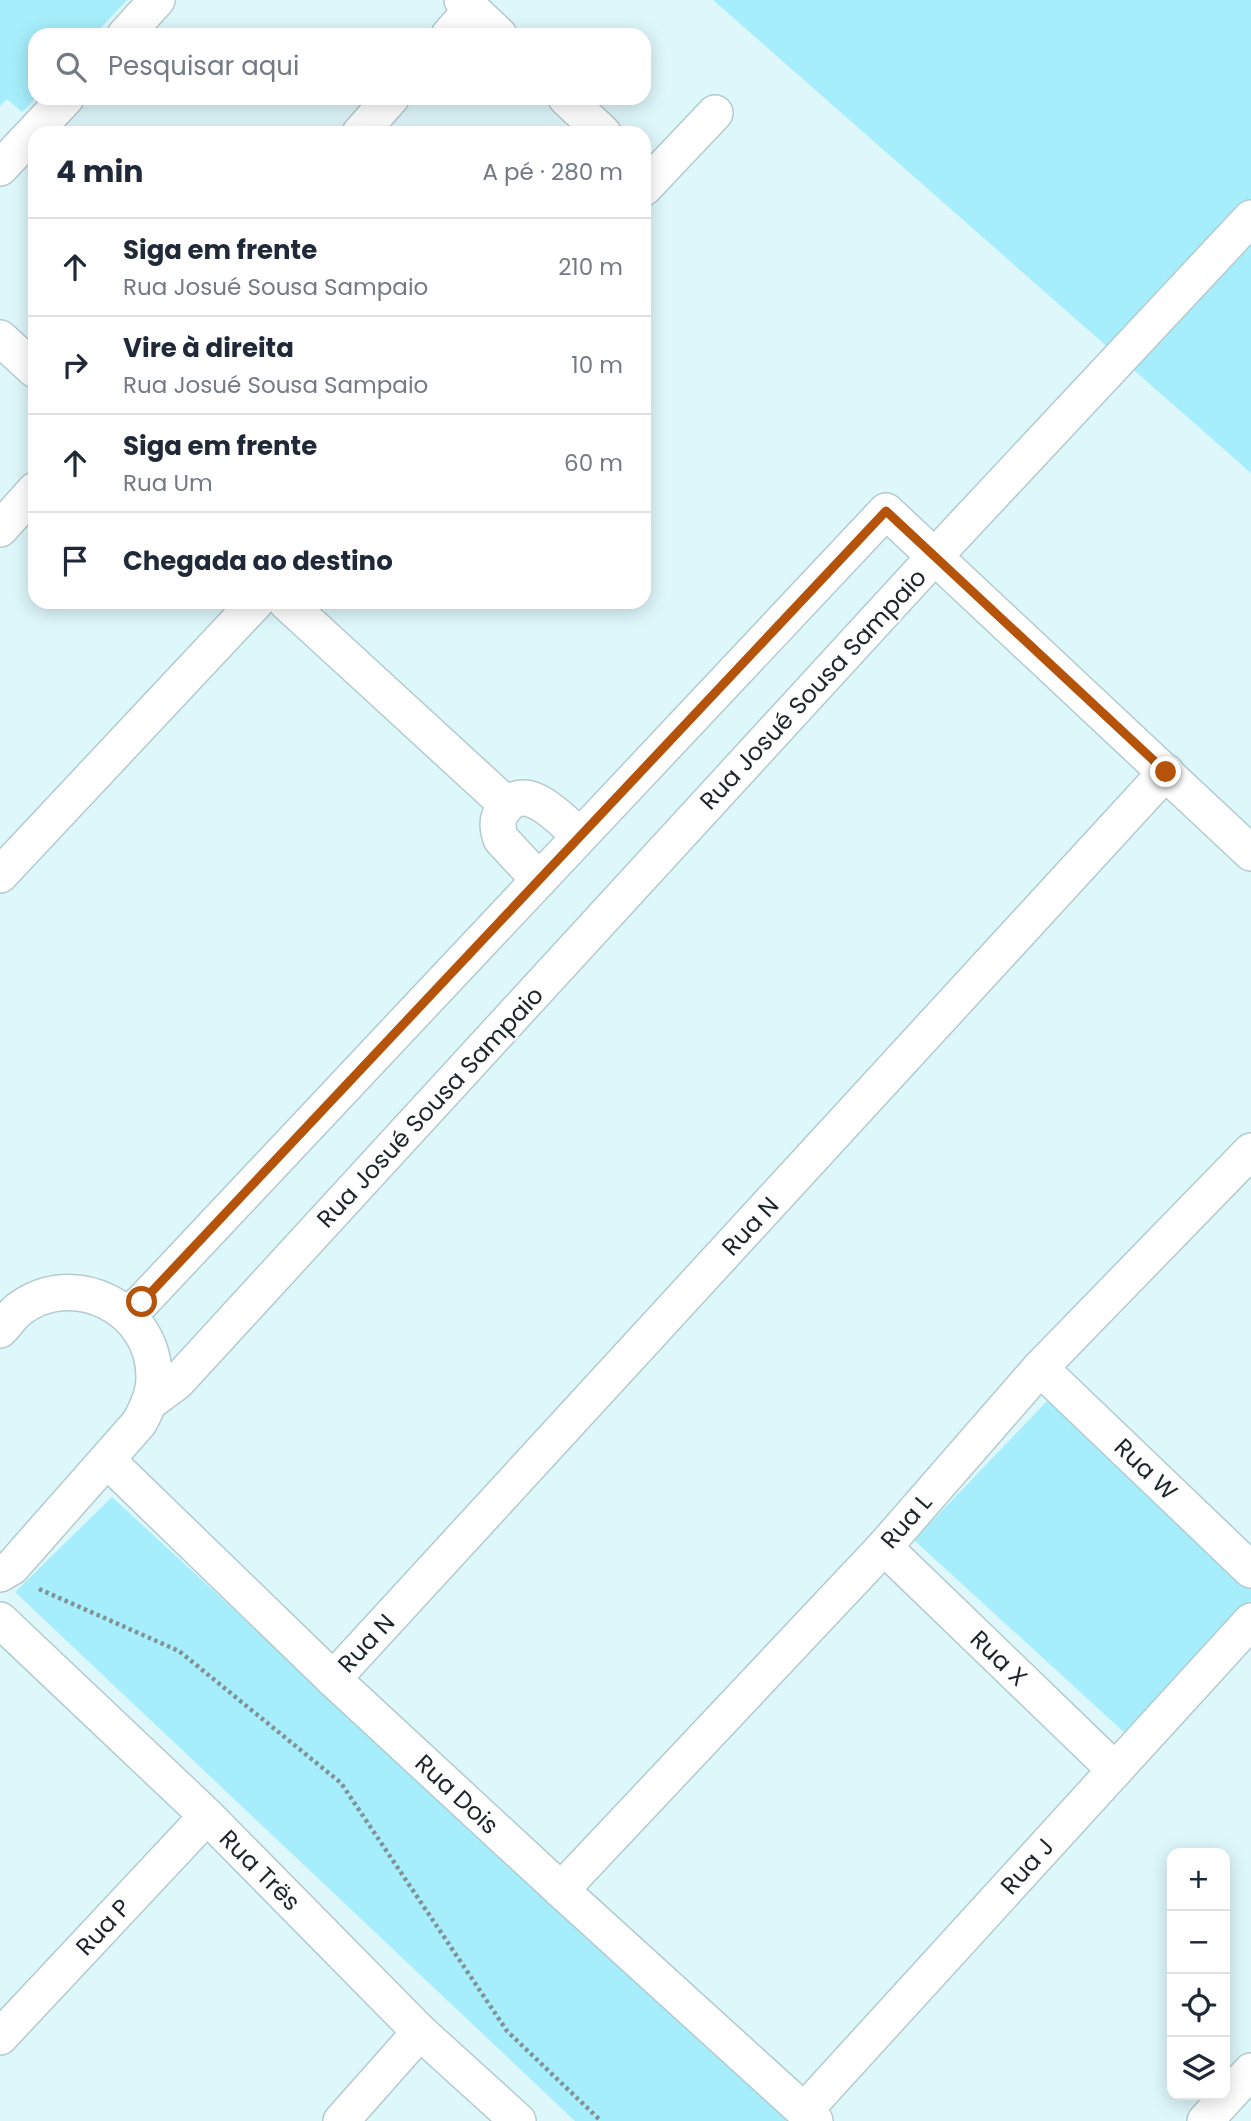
<!DOCTYPE html>
<html lang="pt">
<head>
<meta charset="utf-8">
<style>
	:root { --surface:#fff; --page:#f6f6f7; --text:#1f2937; --muted:#747a83; --line:#e0e1e3 }
	body { margin:0; font-family:Poppins,sans-serif; background:var(--page); color:var(--text) }
	.controls { position:absolute; right:21px; bottom:21px; display:grid; overflow:hidden; border-radius:14px; box-shadow:0 4px 18px #0003 }
	.controls button { width:63px; height:63px; display:grid; place-items:center; padding:0; border:0; border-bottom:2px solid var(--line); background:var(--surface); color:var(--text); font:35px sans-serif }
	.stop { position:absolute; width:21px; height:21px; margin:-16px; border:5px solid #b45309; border-radius:50%; background:#fff }
	.stop.end { background:#b45309; border-color:#fff; box-shadow:0 2px 7px #0008 }
	.list { margin:0; padding:0; list-style:none }
	h2 { display:flex; justify-content:space-between; align-items:center; height:91px; margin:0; padding:0 28px; font-size:30px }
	h2 small { font-size:23px; font-weight:400; color:var(--muted) }
	.list li { display:grid; grid-template-columns:46px 1fr auto; gap:21px; align-items:center; box-sizing:border-box; height:98px; padding:0 28px; border-top:2px solid var(--line) }
	.list b { display:block; font-size:26px; white-space:nowrap }
	.list p { margin:0; font-size:23px; white-space:nowrap; color:var(--muted) }
	.list em { font-size:23px; font-style:normal; color:var(--muted) }
	.icon { flex:none; width:38px; height:38px; fill:none; stroke:currentColor; stroke-width:2; stroke-linecap:round; stroke-linejoin:round }
	.map { position:relative; flex:none; width:1251px; height:2121px; overflow:hidden }
	.search { position:absolute; background:var(--surface); box-shadow:0 4px 18px #0003; left:28px; top:28px; width:623px; height:77px; display:flex; align-items:center; gap:18px; box-sizing:border-box; padding:0 24px; border-radius:21px; color:var(--muted); font-size:26px }
	.panel { position:absolute; background:var(--surface); box-shadow:0 4px 18px #0003; left:28px; top:126px; width:623px; height:483px; border-radius:21px }
	.map>svg:first-child { display:block }
</style>
</head>
<body>
<div class="map">
<svg width="1251" height="2121" viewBox="0 0 1251 2121">
	<rect width="100%" height="100%" fill="#def7fb"/>
	<g fill="#a6eefb">
		<path d="M 0,0 L 127,0 L 94,35 L 35,35 L 36,98 L 22,112 L 7,99 L 0,106 Z"/>
		<path d="M 713,0 L 1251,0 L 1251,473 Z"/>
		<path d="M 1051,1397 L 1251,1589 L 1251,1601 L 1126,1734 L 914,1540 Z"/>
		<path d="M 112,1497 L 788,2121 L 575,2121 L 15,1592 Z"/>
	</g>
	<g fill="none" stroke-linecap="round" stroke-linejoin="round">
		<defs>
			<g id="minor">
				<path d="M 462,0 L 499,35"/>
				<path d="M 125,35 L 157,0"/>
				<path d="M 449,35 L 472,9"/>
				<path d="M 566,98 L 603,133"/>
				<path d="M 360,133 L 391,98"/>
				<path d="M 0,168 L 66,98"/>
				<path d="M 644,188 L 715,113"/>
				<path d="M 0,338 L 35,370"/>
				<path d="M 0,529 L 35,490"/>
				<path d="M 286,602 L 507,805"/>
				<path d="M 0,875 L 256,602"/>
				<path d="M 539,880 L 501,839 C 497,828 496,818 504,809 C 526,778 562,821 580,836"/>
				<path d="M 128,1314 L 142,1302 L 886,511 L 1251,853"/>
				<path d="M 0,1330 C 6,1324 12,1315 18,1310 C 73,1267 155,1308 154,1378 C 154,1394 147,1409 139,1423 L 12,1567 L 0,1574"/>
				<path d="M 1040,1368 L 1251,1570"/>
				<path d="M 150,1402 L 177,1382 L 935,556 L 1251,218"/>
				<path d="M 107,1460 L 333,1679 L 561,1890 L 815,2121"/>
				<path d="M 884,1547 L 1115,1770"/>
				<path d="M 0,1620 L 207,1816 L 420,2032 L 518,2121"/>
				<path d="M 333,1679 L 1166,772"/>
				<path d="M 561,1890 L 884,1547 L 1040,1368 L 1251,1151"/>
				<path d="M 0,2037 L 207,1816"/>
				<path d="M 804,2111 L 1251,1621"/>
				<path d="M 341,2121 L 420,2032"/>
				<path d="M 1205,2121 L 1251,2071"/>
			</g>
		</defs>
		<use href="#minor" stroke="#b3cbcf" stroke-width="38"/>
		<path stroke="#819295" stroke-width="4.5" stroke-dasharray="3.5 3.5" stroke-linecap="butt" d="M 39,1589 L 179,1651 L 341,1783 L 507,2031 L 601,2121"/>
		<use href="#minor" stroke="#fff" stroke-width="35"/>
	</g>
	<g fill="none" stroke-linecap="round" stroke-linejoin="round">
		<path stroke="#b45309" stroke-width="9" d="M 142,1302 L 886,511 L 1166,772"/>
	</g>
	<g text-anchor="middle" dominant-baseline="central" stroke-width="5" stroke-linejoin="round" paint-order="stroke">
		<g font-size="24" fill="#1c2527" stroke="#fff">
			<text transform="translate(813 689) rotate(-47)">Rua Josué Sousa Sampaio</text>
			<text transform="translate(430 1107) rotate(-47)">Rua Josué Sousa Sampaio</text>
			<text transform="translate(750 1226) rotate(-47)">Rua N</text>
			<text transform="translate(1146 1469) rotate(44)">Rua W</text>
			<text transform="translate(906 1521) rotate(-49)">Rua L</text>
			<text transform="translate(366 1643) rotate(-47)">Rua N</text>
			<text transform="translate(999 1658) rotate(44)">Rua X</text>
			<text transform="translate(457 1794) rotate(43)">Rua Dois</text>
			<text transform="translate(1027 1866) rotate(-48)">Rua J</text>
			<text transform="translate(260 1870) rotate(45)">Rua Trës</text>
			<text transform="translate(103 1927) rotate(-47)">Rua P</text>
		</g>
	</g>
</svg>
<div class="controls">
<button>+</button>
<button>−</button>
<button><svg class="icon" aria-label="locate" viewBox="0 0 24 24"><circle cx="12" cy="12" r="6"/><path d="M12 2v4M12 18v4M2 12h4M18 12h4"/></svg></button>
<button><svg class="icon" aria-label="layers" viewBox="0 0 24 24"><path d="M12 4l9 5-9 5-9-5zM3 14l9 5 9-5"/></svg></button>
</div>
<div class="stop" style="left:142px;top:1302px"></div>
<div class="stop end" style="left:1166px;top:772px"></div>
<div class="search"><svg class="icon" aria-label="search" viewBox="0 0 24 24"><circle cx="10" cy="10" r="6"/><path d="M15 15l6 6"/></svg>Pesquisar aqui</div>
<section class="panel">
<h2>4 min<small>A pé · 280 m</small></h2>
<ul class="list">
<li><svg class="icon" aria-label="ahead" viewBox="0 0 24 24"><path d="M12 20V5M6 11l6-6 6 6"/></svg><div><b>Siga em frente</b><p>Rua Josué Sousa Sampaio</p></div><em>210 m</em></li>
<li><svg class="icon" aria-label="right" viewBox="0 0 24 24"><path d="M7 20v-9h11M14 6l5 5-5 5"/></svg><div><b>Vire à direita</b><p>Rua Josué Sousa Sampaio</p></div><em>10 m</em></li>
<li><svg class="icon" aria-label="ahead" viewBox="0 0 24 24"><path d="M12 20V5M6 11l6-6 6 6"/></svg><div><b>Siga em frente</b><p>Rua Um</p></div><em>60 m</em></li>
<li><svg class="icon" aria-label="arrive" viewBox="0 0 24 24"><path d="M6 21V4h12l-3 4 3 4H6"/></svg><div><b>Chegada ao destino</b></div></li>
</ul>
</section>
</div>
</body>
</html>
